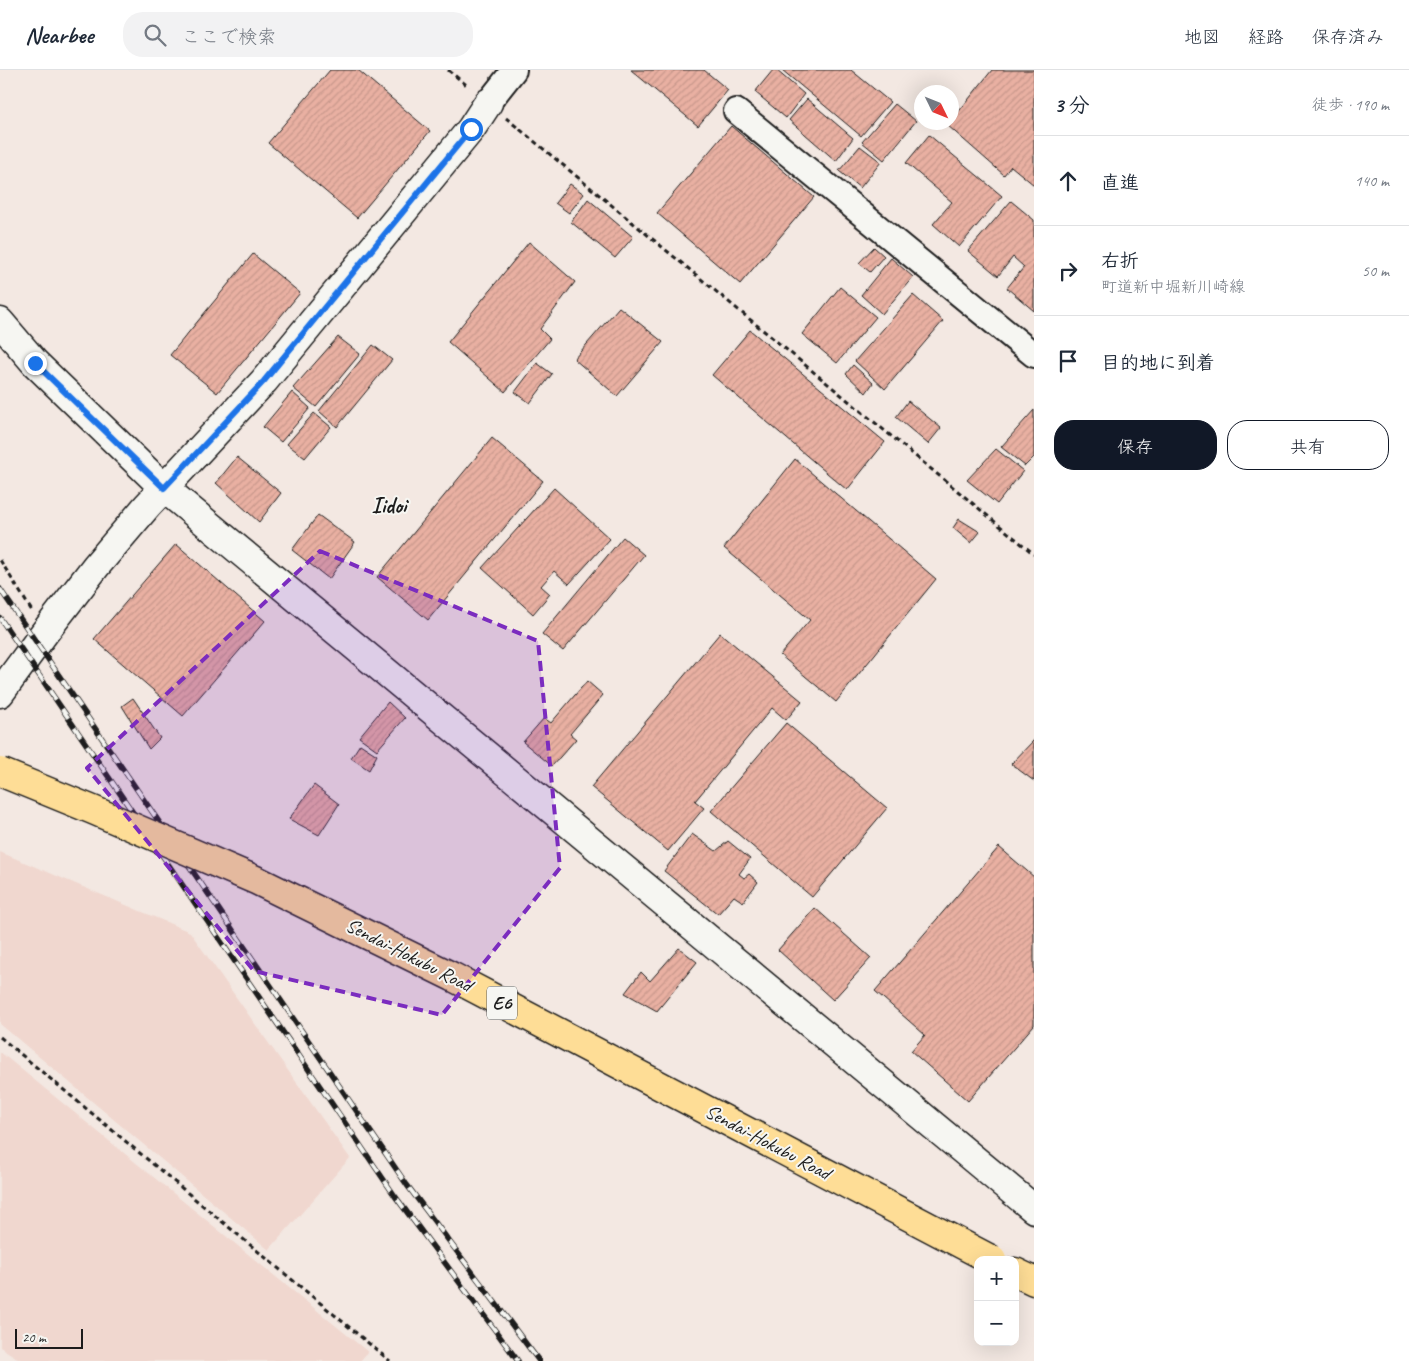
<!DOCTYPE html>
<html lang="ja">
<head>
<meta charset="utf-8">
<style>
	:root { --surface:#fff; --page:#f2f2f3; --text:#1f2937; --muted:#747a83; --line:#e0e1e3; --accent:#111827 }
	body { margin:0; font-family:Caveat,"Klee One",sans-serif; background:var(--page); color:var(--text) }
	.controls { position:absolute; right:15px; bottom:15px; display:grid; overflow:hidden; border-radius:10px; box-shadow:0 5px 20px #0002 }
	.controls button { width:45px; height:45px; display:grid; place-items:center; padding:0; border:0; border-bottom:1px solid var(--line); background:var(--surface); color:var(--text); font:25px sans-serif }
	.compass { position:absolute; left:914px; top:15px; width:45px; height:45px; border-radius:50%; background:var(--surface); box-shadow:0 5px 20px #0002; rotate:133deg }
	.scale { position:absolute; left:15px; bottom:12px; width:68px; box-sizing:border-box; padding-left:5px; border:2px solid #1c1c1c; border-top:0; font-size:14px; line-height:18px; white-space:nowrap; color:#1c1c1c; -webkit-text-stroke:4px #f6f6f2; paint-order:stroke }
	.stop { position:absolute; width:15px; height:15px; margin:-11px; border:4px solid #1a73e8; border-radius:50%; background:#fff }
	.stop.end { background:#1a73e8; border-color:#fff; box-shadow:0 1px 5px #0008 }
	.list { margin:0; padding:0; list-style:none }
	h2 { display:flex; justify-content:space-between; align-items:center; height:65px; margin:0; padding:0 20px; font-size:21px }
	h2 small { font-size:16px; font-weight:400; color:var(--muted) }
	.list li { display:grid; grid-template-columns:32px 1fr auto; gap:15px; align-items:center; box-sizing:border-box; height:90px; padding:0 20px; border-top:1px solid var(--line) }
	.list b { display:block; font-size:19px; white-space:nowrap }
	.list p { margin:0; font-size:16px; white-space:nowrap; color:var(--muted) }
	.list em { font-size:16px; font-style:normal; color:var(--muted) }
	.actions { display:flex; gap:10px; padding:15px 20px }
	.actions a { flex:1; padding:11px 0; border:1px solid var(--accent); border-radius:20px; text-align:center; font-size:18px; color:var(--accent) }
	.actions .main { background:var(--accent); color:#fff }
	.icon { flex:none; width:28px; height:28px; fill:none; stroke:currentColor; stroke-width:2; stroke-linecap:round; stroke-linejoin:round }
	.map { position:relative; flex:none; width:1034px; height:1291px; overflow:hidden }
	header { display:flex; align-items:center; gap:30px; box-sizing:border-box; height:70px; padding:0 25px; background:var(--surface); border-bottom:1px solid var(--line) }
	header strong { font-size:24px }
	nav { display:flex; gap:28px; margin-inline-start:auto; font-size:18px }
	.search { width:350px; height:45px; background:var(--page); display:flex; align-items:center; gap:12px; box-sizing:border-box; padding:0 18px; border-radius:20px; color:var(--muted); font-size:19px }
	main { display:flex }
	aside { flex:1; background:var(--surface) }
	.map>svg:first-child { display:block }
</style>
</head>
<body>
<header>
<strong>Nearbee</strong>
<div class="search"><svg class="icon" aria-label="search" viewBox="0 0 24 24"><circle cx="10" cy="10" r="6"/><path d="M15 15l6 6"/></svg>ここで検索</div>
<nav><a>地図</a><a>経路</a><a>保存済み</a></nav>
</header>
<main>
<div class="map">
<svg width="1034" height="1291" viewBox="0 0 1034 1291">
	<defs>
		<pattern id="building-hatch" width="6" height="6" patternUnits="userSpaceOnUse" patternTransform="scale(1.25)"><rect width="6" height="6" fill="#e9b0a2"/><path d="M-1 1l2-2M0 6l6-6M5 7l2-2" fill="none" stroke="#c7978b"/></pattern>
	</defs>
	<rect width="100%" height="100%" fill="#f3e8e2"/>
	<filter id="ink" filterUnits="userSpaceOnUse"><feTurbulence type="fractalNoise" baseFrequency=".02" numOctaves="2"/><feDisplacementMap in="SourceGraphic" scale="10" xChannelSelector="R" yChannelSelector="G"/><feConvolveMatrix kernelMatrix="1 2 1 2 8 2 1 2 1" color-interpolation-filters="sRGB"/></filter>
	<g filter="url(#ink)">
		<g fill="#f0d7cf">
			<path d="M 0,782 L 190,862 L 350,1088 L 269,1180 L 0,954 Z"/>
			<path d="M 0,982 L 368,1282 L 360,1291 L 22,1291 L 0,1277 Z"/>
		</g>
		<g fill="url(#building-hatch)" stroke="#1c1c1c">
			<path d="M 330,0 L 358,0 L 430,61 L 357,148 L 268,73 Z"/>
			<path d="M 631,0 L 704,0 L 728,20 L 698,56 Z"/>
			<path d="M 773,0 L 776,0 L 804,24 L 786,48 L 755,22 Z"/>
			<path d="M 782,0 L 851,0 L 890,32 L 861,66 Z"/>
			<path d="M 992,0 L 1034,0 L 1034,115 L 1011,96 L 1004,105 L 947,55 L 949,52 L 952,52 L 952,50 Z"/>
			<path d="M 807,29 L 853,68 L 836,91 L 789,50 Z"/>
			<path d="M 895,34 L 916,51 L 884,90 L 862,72 Z"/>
			<path d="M 731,56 L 814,127 L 740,214 L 657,143 Z"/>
			<path d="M 929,65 L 1002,126 L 959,177 L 933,154 L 952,132 L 906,93 Z"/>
			<path d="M 860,76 L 881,92 L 860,118 L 839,101 Z"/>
			<path d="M 570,114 L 584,124 L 569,143 L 555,133 Z"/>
			<path d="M 588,129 L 633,167 L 615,188 L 571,152 Z"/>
			<path d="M 1011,131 L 1034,150 L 1034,241 L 1007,218 L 1024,197 L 1013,187 L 998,206 L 968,181 Z"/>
			<path d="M 529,172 L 575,212 L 540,259 L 550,269 L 505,322 L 448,272 Z"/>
			<path d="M 874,177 L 884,186 L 870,202 L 859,193 Z"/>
			<path d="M 253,184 L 300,223 L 217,323 L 170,285 Z"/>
			<path d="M 891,188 L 913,207 L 882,244 L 861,225 Z"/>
			<path d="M 840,217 L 876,247 L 837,293 L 802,264 Z"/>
			<path d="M 913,225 L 943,251 L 885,319 L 855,291 Z"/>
			<path d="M 619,237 L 663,272 L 617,326 L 574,289 Z"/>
			<path d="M 750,260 L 885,372 L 847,420 L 712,305 Z"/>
			<path d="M 338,267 L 360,284 L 316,337 L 293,318 Z"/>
			<path d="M 373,275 L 392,290 L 337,357 L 319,341 Z"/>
			<path d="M 537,293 L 552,304 L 530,333 L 515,322 Z"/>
			<path d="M 853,295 L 873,313 L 866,323 L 846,304 Z"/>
			<path d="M 292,322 L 310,338 L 281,372 L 263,357 Z"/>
			<path d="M 908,331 L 941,358 L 928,374 L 896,347 Z"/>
			<path d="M 1034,340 L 1034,387 L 1025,396 L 1001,377 Z"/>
			<path d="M 314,343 L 331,357 L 305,388 L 287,374 Z"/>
			<path d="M 492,368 L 543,411 L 428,550 L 377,507 Z"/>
			<path d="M 996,379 L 1023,401 L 997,434 L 967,410 Z"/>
			<path d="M 237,387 L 281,423 L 259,452 L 216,413 Z"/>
			<path d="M 795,389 L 936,509 L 836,632 L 780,585 L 810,550 L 724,478 Z"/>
			<path d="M 554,418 L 610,469 L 569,514 L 554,501 L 541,516 L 550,524 L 533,544 L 482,498 Z"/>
			<path d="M 318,445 L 355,472 L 329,509 L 292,480 Z"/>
			<path d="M 959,449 L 980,462 L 971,473 L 953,458 Z"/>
			<path d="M 623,467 L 644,485 L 563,581 L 542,564 Z"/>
			<path d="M 176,474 L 265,551 L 183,646 L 94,569 Z"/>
			<path d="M 720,563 L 802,631 L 786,650 L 772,638 L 695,731 L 704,738 L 668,781 L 591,717 Z"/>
			<path d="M 587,611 L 603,625 L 570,664 L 576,669 L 552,696 L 523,672 L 544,648 L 551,653 Z"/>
			<path d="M 133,628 L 160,668 L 149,679 L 122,636 Z"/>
			<path d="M 388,632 L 405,648 L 377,680 L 359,667 Z"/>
			<path d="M 786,653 L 887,738 L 812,827 L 711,741 Z"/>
			<path d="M 1034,670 L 1034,711 L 1011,694 Z"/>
			<path d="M 360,674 L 377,685 L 369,700 L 351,688 Z"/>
			<path d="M 314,715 L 339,734 L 319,765 L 289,749 Z"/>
			<path d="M 692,764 L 716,781 L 728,771 L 750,789 L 739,804 L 744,808 L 749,804 L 758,812 L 743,832 L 734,826 L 718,844 L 664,801 Z"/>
			<path d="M 999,777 L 1034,807 L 1034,955 L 968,1031 L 911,981 L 925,965 L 875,921 Z"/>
			<path d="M 815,838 L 871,888 L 833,930 L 778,880 Z"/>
			<path d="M 679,878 L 697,892 L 657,941 L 625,923 L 641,902 L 650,911 Z"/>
		</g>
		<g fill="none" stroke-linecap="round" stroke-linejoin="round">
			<defs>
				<g id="street">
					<path d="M 488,33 L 514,0"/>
					<path d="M 736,41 L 1034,285"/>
				</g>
				<g id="secondary">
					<path d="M 0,252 L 35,293 L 164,418 L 1034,1139"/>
					<path d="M 0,623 L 45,562 L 96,496 L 147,436 L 264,311 L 471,59 L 488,33"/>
				</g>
				<path id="highway" d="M 1015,1202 L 1034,1211"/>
			</defs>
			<use href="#street" stroke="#1c1c1c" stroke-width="28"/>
			<use href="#secondary" stroke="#1c1c1c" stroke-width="31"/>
			<use href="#highway" stroke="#1c1c1c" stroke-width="31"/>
			<g stroke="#1c1c1c" stroke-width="3" stroke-dasharray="5 4" stroke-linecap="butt">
				<path d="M 448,0 L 469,17"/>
				<path d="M 506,48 L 1034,484"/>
				<path d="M 0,490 L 32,541"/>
				<path d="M 0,967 L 390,1291"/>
			</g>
			<use href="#street" stroke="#f6f6f2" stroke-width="24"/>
			<use href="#secondary" stroke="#f6f6f2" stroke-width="28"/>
			<use href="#highway" stroke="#fedd96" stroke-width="28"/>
			<defs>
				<g id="rail">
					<path d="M 0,519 L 407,1115 L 539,1291"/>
					<path d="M 0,548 L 395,1126 L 518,1291"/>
				</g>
			</defs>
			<use href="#rail" stroke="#1c1c1c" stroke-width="5.5"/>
			<use href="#rail" stroke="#f6f6f2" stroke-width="4" stroke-dasharray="11" stroke-linecap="butt"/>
			<defs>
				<path id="highway-bridge" d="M 0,702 L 93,740 L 258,811 L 453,907 L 992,1190"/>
			</defs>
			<use href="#highway-bridge" stroke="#1c1c1c" stroke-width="31" stroke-linecap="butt"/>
			<use href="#highway-bridge" stroke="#fedd96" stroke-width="28"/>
		</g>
	</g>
	<g fill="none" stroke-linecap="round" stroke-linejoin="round" filter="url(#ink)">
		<path stroke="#1a73e8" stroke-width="6" d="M 35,293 L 164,418 L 264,311 L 471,59"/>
	</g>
	<path fill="#7b2cbf" fill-opacity="0.2" stroke="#7b2cbf" stroke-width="4" stroke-dasharray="10 6" stroke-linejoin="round" d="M 320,481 L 538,571 L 560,798 L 442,945 L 254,901 L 87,698 Z"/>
	<g text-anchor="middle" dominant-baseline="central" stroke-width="4" stroke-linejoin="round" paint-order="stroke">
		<rect fill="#f6f6f2" stroke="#5d5d5c" stroke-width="1" x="487" y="916.5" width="30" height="33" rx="4"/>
		<g font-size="19" font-weight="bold" fill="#1c1c1c">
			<text x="502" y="933">E6</text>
		</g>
		<g font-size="20" fill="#1c1c1c" stroke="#f6f6f2">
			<text transform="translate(409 885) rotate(27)">Sendai-Hokubu Road</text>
			<text transform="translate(768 1072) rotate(28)">Sendai-Hokubu Road</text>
		</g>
		<g font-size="22" font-weight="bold" fill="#1c1c1c" stroke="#f6f6f2">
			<text x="389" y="436">Iidoi</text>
		</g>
	</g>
</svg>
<div class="controls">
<button>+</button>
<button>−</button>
</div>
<svg class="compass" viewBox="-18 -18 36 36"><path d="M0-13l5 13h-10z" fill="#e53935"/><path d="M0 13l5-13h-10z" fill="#747a83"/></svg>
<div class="scale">20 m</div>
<div class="stop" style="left:471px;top:59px"></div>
<div class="stop end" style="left:35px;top:293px"></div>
</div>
<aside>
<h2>3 分<small>徒歩 · 190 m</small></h2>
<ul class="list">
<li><svg class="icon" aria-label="ahead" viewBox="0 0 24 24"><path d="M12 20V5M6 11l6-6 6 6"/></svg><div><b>直進</b></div><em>140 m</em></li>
<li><svg class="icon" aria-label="right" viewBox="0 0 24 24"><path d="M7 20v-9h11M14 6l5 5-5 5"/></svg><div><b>右折</b><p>町道新中堀新川崎線</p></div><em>50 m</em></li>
<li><svg class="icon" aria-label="arrive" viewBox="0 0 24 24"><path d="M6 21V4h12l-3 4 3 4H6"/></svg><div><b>目的地に到着</b></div></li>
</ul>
<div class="actions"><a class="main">保存</a><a>共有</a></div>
</aside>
</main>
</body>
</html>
